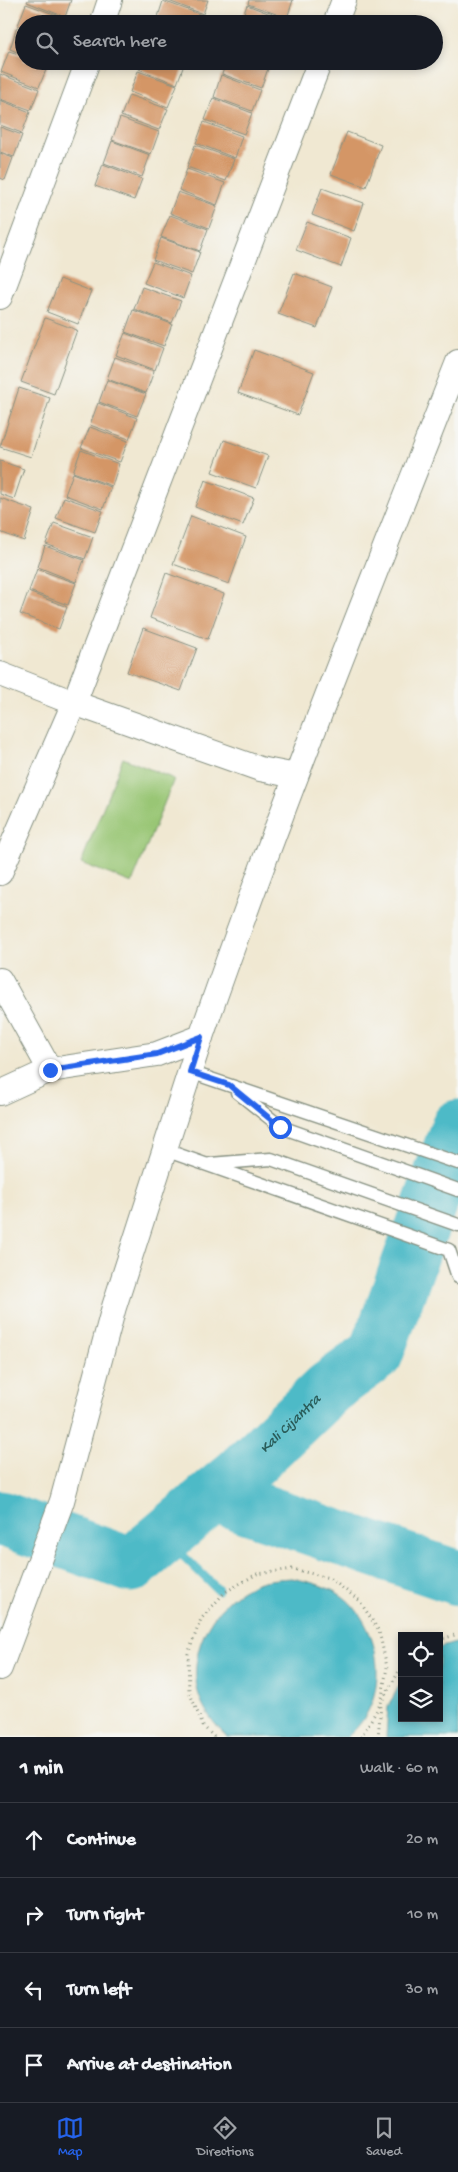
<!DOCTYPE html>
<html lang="en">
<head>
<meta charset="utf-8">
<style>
	:root { --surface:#171b24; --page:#20242c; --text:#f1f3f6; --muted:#9ea1a6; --line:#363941; --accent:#2563eb }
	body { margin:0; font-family:"Gochi Hand",sans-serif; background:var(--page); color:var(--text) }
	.controls { position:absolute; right:15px; bottom:15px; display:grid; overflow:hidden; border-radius:0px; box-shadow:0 2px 8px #0003 }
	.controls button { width:45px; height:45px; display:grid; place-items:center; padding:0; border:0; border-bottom:1px solid var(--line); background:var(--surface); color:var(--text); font:25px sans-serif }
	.stop { position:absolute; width:15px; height:15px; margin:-11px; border:4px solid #2563eb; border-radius:50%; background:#fff }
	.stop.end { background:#2563eb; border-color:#fff; box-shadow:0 1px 5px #0008 }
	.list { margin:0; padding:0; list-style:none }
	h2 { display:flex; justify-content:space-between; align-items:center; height:65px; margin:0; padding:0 20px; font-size:21px }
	h2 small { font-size:16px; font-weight:400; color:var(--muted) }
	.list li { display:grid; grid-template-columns:32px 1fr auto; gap:15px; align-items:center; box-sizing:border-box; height:75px; padding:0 20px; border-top:1px solid var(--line) }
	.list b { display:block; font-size:19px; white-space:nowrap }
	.list em { font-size:16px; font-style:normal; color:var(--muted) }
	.icon { flex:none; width:28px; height:28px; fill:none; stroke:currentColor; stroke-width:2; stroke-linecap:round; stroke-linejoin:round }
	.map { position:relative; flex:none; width:458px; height:1737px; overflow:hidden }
	.search { position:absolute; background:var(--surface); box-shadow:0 2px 8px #0003; left:15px; right:15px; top:15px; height:55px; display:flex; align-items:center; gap:12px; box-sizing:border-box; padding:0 18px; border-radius:28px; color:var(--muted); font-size:19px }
	.sheet { height:365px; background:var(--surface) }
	nav { display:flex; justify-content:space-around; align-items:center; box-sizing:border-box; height:70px; border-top:1px solid var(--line); background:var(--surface); font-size:14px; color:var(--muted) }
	nav a { display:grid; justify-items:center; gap:2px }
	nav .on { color:var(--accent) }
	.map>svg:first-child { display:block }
</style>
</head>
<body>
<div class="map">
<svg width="458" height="1737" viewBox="0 0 458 1737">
	<rect width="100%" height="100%" fill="#f6f6f2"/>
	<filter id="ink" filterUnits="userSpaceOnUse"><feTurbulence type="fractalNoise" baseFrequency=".02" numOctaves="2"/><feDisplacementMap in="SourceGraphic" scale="10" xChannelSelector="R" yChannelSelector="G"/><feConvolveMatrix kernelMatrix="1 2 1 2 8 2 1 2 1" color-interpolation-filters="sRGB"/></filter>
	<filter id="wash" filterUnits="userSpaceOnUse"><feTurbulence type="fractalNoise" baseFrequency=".0096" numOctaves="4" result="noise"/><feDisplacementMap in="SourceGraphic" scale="20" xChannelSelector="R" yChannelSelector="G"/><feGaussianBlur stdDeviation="1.12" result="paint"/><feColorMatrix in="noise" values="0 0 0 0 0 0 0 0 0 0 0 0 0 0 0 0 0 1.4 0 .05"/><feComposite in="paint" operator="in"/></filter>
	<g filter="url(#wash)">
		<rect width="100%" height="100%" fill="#f0e8d2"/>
		<path fill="#99c674" stroke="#5c8254" d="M 123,758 L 174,779 L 132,883 L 81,863 Z"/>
		<g fill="#4dbac7" stroke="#367c7e">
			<path d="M 292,1578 C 314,1583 338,1588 353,1606 C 385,1643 387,1705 347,1737 L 227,1737 C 214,1724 203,1710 198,1692 C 187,1648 216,1598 257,1583 C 267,1579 281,1579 292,1578 Z"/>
			<path d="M 458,1642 L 458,1737 L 386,1737 L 388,1707 L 402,1680 L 402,1718 L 439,1718 L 439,1648 Z"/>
		</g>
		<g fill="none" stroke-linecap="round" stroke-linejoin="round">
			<path stroke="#4dbac7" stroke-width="9" d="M 164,1537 L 218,1590"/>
			<g stroke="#4dbac7" stroke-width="55">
				<path d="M 214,1495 L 458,1578"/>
				<path id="s1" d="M 0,1518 L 131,1565 L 240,1473 L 329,1388 L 376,1354 L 458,1127"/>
			</g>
		</g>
		<g id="blocks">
			<g fill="#d49666">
				<path d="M 28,0 L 71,0 L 65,17 L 27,2 Z"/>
				<path d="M 166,0 L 208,0 L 203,14 Z"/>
				<path d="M 249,0 L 293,0 L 287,18 L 248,4 Z"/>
				<path d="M 163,1 L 202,15 L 199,24 L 156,23 Z"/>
				<path d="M 26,4 L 65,18 L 63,24 L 24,24 L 24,28 L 18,25 Z"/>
				<path d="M 247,5 L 286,20 L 285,24 L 240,24 Z"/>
				<path d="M 17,27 L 24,30 L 24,55 L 10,49 Z"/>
				<path d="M 9,51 L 24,56 L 24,61 L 37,61 L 48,65 L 39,87 L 1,72 Z"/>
				<path d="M 142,61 L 183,61 L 185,62 L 177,84 L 139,69 Z"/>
				<path d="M 227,61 L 256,61 L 269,66 L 261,88 L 222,74 Z"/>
				<path d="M 138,71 L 177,85 L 168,107 L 130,92 Z"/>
				<path d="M 0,74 L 39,89 L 31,110 L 0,99 Z"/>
				<path d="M 221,75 L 260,90 L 252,111 L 214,97 Z"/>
				<path d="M 129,95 L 168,109 L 159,130 L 121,116 Z"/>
				<path d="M 213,98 L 252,113 L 244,134 L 205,120 Z"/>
				<path d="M 0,100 L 30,112 L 22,133 L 0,125 Z"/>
				<path d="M 120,118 L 159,132 L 151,154 L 112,140 Z"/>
				<path d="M 204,122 L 242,136 L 235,158 L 196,143 Z"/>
				<path d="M 0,127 L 22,135 L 14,157 L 0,152 Z"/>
				<path d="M 347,132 L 381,145 L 366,187 L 331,174 Z"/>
				<path d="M 112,141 L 150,155 L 142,177 L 104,163 Z"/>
				<path d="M 195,145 L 234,159 L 226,181 L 187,167 Z"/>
				<path d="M 0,153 L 13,158 L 5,180 L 0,178 Z"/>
				<path d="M 103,164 L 142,179 L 134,200 L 95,186 Z"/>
				<path d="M 187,169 L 225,183 L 217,205 L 179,190 Z"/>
				<path d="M 322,188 L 364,203 L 354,231 L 312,215 Z"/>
				<path d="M 178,192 L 217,206 L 209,228 L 170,213 Z"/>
				<path d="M 170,215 L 208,229 L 200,251 L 161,237 Z"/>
				<path d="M 307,222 L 351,238 L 341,267 L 296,250 Z"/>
				<path d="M 161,238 L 200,252 L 192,274 L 153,260 Z"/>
				<path d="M 153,262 L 191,276 L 183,298 L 144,283 Z"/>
				<path d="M 294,273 L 332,287 L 317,328 L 278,314 Z"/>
				<path d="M 60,279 L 91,291 L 78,324 L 47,312 Z"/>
				<path d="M 142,287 L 181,301 L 172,323 L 134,309 Z"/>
				<path d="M 133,310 L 172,324 L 164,346 L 125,332 Z"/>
				<path d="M 45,318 L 77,330 L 54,394 L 21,382 Z"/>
				<path d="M 125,333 L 163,348 L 155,370 L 116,355 Z"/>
				<path d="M 254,350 L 314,372 L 298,415 L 238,393 Z"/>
				<path d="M 115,357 L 154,371 L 146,393 L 107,379 Z"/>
				<path d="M 107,380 L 146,394 L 137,416 L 99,402 Z"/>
				<path d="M 19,388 L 50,398 L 31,457 L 0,447 Z"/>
				<path d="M 98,403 L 137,418 L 129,439 L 90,425 Z"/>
				<path d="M 90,427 L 128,441 L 120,462 L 81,448 Z"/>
				<path d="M 224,440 L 268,456 L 256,488 L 212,472 Z"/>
				<path d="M 81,450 L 119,464 L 112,486 L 73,472 Z"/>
				<path d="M 0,461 L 24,469 L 14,499 L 0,494 Z"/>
				<path d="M 73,473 L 111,487 L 103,509 L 65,495 Z"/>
				<path d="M 205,480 L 254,498 L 243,525 L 195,507 Z"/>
				<path d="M 64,497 L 103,511 L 95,532 L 56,518 Z"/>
				<path d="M 0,498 L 34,510 L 24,541 L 0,532 Z"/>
				<path d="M 191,516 L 246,537 L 229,584 L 173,564 Z"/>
				<path d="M 54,523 L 93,537 L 85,559 L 46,544 Z"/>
				<path d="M 45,546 L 84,560 L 76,582 L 38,567 Z"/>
				<path d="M 37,569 L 76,583 L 68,605 L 29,591 Z"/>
				<path d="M 166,573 L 224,594 L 208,639 L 150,618 Z"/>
				<path d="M 28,592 L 67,607 L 59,629 L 20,614 Z"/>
				<path d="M 143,628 L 197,648 L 181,691 L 127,672 Z"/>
			</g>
		</g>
	</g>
	<g filter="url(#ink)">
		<use href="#blocks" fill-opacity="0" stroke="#889283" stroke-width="1"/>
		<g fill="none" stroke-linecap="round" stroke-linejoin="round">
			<defs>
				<g id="service">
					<path d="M 190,1072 L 458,1163"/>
					<path d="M 237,1092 L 281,1127 L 458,1190"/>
					<path d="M 165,1150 L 449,1250 L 458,1277"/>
					<path d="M 210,1164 L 271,1159 L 458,1225"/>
				</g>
				<g id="minor">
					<path d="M 102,24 L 110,0"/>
					<path d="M 335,24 L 344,0"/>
					<path d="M 0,297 L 88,61"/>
					<path d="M 0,674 L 74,703 L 260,769 L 296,776"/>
					<path d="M 0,873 L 74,703 L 320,61"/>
					<path d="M 0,980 L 50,1070"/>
					<path d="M 0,1093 L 50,1070 L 157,1054 L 201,1037 C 280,809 370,586 458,362"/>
					<path d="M 0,1668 L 62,1501 L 114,1307 L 201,1037"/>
				</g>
			</defs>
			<use href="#service" stroke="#889283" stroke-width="15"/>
			<use href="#minor" stroke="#889283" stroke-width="26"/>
			<g stroke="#889283" stroke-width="3" stroke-dasharray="1 4" stroke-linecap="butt">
				<path d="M 439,1640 L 458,1634"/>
				<path d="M 383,1699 L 402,1666"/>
				<path d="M 214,1737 L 203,1726 L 189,1691 L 188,1654 L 201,1619 L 225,1592 L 257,1574 L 293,1569 L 329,1578 L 359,1600 L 379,1631 L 387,1667 L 381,1703 L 361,1737"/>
				<path d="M 378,1737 L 381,1705"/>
			</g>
			<use href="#service" stroke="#fff" stroke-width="12"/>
			<use href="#minor" stroke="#fff" stroke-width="24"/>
		</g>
	</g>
	<g fill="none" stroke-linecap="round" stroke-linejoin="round" filter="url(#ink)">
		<path stroke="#2563eb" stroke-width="6" d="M 50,1070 L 157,1054 L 201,1037 L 190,1072 L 229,1085 L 280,1127"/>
	</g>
	<g text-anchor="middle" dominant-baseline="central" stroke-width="4.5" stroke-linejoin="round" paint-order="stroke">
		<g font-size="15" font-style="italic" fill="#2a5c59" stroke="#f6f6f2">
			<text stroke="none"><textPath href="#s1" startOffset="352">Kali Cijantra</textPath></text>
		</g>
	</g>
</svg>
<div class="controls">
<button><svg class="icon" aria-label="locate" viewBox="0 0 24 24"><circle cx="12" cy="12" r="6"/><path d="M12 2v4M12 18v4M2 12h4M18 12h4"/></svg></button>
<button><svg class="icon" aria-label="layers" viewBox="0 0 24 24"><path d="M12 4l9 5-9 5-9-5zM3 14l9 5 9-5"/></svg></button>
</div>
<div class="stop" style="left:280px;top:1127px"></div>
<div class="stop end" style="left:50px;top:1070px"></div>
<div class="search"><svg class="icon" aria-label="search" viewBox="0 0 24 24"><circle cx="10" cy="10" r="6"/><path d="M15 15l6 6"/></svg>Search here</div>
</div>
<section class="sheet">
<h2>1 min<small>Walk · 60 m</small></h2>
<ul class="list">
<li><svg class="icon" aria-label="ahead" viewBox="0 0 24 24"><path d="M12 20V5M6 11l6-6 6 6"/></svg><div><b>Continue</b></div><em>20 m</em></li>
<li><svg class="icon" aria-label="right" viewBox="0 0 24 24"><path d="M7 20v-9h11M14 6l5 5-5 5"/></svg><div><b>Turn right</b></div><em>10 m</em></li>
<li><svg class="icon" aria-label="left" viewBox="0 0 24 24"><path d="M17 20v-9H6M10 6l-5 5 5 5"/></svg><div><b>Turn left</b></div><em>30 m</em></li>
<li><svg class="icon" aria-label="arrive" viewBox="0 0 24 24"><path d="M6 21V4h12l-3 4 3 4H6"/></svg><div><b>Arrive at destination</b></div></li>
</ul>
</section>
<nav>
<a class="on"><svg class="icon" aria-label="map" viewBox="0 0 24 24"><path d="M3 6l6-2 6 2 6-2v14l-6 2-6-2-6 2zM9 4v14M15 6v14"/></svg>Map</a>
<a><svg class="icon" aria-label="directions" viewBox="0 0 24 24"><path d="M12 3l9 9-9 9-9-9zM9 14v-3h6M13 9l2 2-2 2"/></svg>Directions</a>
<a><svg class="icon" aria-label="saved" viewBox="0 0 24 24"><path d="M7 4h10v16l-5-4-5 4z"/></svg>Saved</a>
</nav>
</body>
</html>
